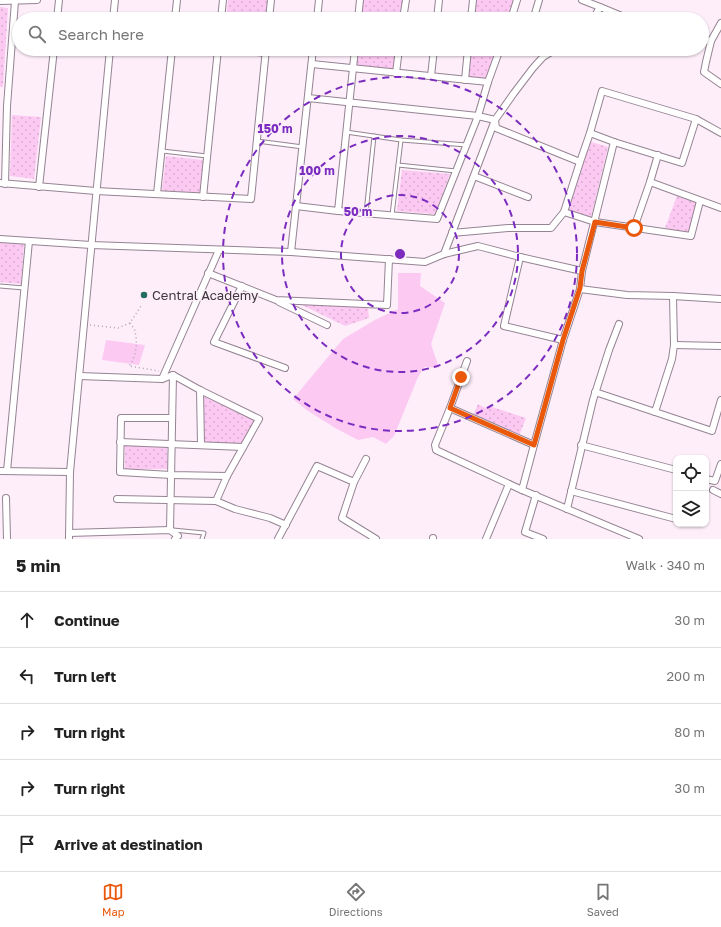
<!DOCTYPE html>
<html lang="en">
<head>
<meta charset="utf-8">
<style>
	:root { --surface:#fff; --page:#f6f6f6; --text:#222; --muted:#767676; --line:#e0e0e0; --accent:#ea580c }
	body { margin:0; font-family:"Golos Text",sans-serif; background:var(--page); color:var(--text) }
	.controls { position:absolute; right:12px; bottom:12px; display:grid; overflow:hidden; border-radius:8px; box-shadow:0 1px 3px #0004 }
	.controls button { width:36px; height:36px; display:grid; place-items:center; padding:0; border:0; border-bottom:1px solid var(--line); background:var(--surface); color:var(--text); font:20px sans-serif }
	.stop { position:absolute; width:12px; height:12px; margin:-9px; border:3px solid #ea580c; border-radius:50%; background:#fff }
	.stop.end { background:#ea580c; border-color:#fff; box-shadow:0 1px 4px #0008 }
	.list { margin:0; padding:0; list-style:none }
	h2 { display:flex; justify-content:space-between; align-items:center; height:52px; margin:0; padding:0 16px; font-size:17px }
	h2 small { font-size:13px; font-weight:400; color:var(--muted) }
	.list li { display:grid; grid-template-columns:26px 1fr auto; gap:12px; align-items:center; box-sizing:border-box; height:56px; padding:0 16px; border-top:1px solid var(--line) }
	.list b { display:block; font-size:15px; white-space:nowrap }
	.list em { font-size:13px; font-style:normal; color:var(--muted) }
	.icon { flex:none; width:22px; height:22px; fill:none; stroke:currentColor; stroke-width:2; stroke-linecap:round; stroke-linejoin:round }
	.map { position:relative; flex:none; width:721px; height:539px; overflow:hidden }
	.search { position:absolute; background:var(--surface); box-shadow:0 1px 3px #0004; left:12px; right:12px; top:12px; height:44px; display:flex; align-items:center; gap:10px; box-sizing:border-box; padding:0 14px; border-radius:22px; color:var(--muted); font-size:15px }
	.sheet { height:332px; background:var(--surface) }
	nav { display:flex; justify-content:space-around; align-items:center; box-sizing:border-box; height:56px; border-top:1px solid var(--line); background:var(--surface); font-size:11px; color:var(--muted) }
	nav a { display:grid; justify-items:center; gap:2px }
	nav .on { color:var(--accent) }
	.map>svg:first-child { display:block }
</style>
</head>
<body>
<div class="map">
<svg width="721" height="539" viewBox="0 0 721 539">
	<defs>
		<pattern id="park-dots" width="8" height="8" patternUnits="userSpaceOnUse"><rect width="8" height="8" fill="#fcc9f3"/><path d="M2 2h.1M6 6h.1" fill="none" stroke="#d9add1" stroke-width="1.8" stroke-linecap="round"/></pattern>
	</defs>
	<rect width="100%" height="100%" fill="#fdeefa"/>
	<g fill="#fcc9f3">
		<path d="M 398,273 L 421,273 L 420,286 L 445,303 L 431,344 L 439,368 L 424,367 L 418,377 L 394,436 L 386,444 L 373,437 L 358,440 L 337,429 L 308,411 L 293,399 L 343,339 L 375,320 L 398,309 Z"/>
		<path d="M 106,340 L 145,345 L 139,365 L 102,360 Z"/>
	</g>
	<g fill="url(#park-dots)">
		<path d="M 228,0 L 268,0 L 266,19 L 226,19 Z"/>
		<path d="M 363,0 L 403,0 L 401,19 L 361,19 Z"/>
		<path d="M 476,0 L 515,0 L 508,19 L 474,19 Z"/>
		<path d="M 0,7 L 8,8 L 3,87 L 0,87 Z"/>
		<path d="M 358,49 L 398,49 L 396,70 L 356,66 Z"/>
		<path d="M 471,49 L 498,49 L 487,82 L 467,78 Z"/>
		<path d="M 12,115 L 41,117 L 34,179 L 10,176 Z"/>
		<path d="M 588,141 L 608,147 L 591,217 L 567,209 Z"/>
		<path d="M 166,156 L 203,160 L 200,193 L 162,191 Z"/>
		<path d="M 402,170 L 450,174 L 435,214 L 397,211 Z"/>
		<path d="M 677,196 L 697,202 L 688,234 L 665,228 Z"/>
		<path d="M 0,242 L 24,243 L 21,284 L 0,282 Z"/>
		<path d="M 298,303 L 368,307 L 369,318 L 345,326 Z"/>
		<path d="M 203,396 L 256,420 L 242,444 L 203,442 Z"/>
		<path d="M 478,404 L 485,408 L 489,406 L 526,418 L 519,436 L 473,415 Z"/>
		<path d="M 125,445 L 167,447 L 168,469 L 125,469 Z"/>
	</g>
	<g fill="none" stroke-linecap="round" stroke-linejoin="round">
		<defs>
			<g id="lane">
				<path d="M 346,132 L 401,140 L 467,145"/>
				<path d="M 257,141 L 303,147"/>
				<path d="M 162,151 L 207,156"/>
				<path d="M 398,165 L 456,171"/>
				<path d="M 366,213 L 374,136"/>
				<path d="M 392,215 L 401,140"/>
				<path d="M 0,286 L 24,288"/>
				<path d="M 173,530 L 204,533 L 202,539"/>
			</g>
			<g id="street">
				<path d="M 582,0 L 600,7"/>
				<path d="M 0,1 L 37,0"/>
				<path d="M 534,17 L 539,0"/>
				<path d="M 57,19 L 59,0"/>
				<path d="M 113,19 L 115,0"/>
				<path d="M 175,19 L 177,0"/>
				<path d="M 221,19 L 223,0"/>
				<path d="M 269,19 L 271,0"/>
				<path d="M 317,19 L 319,0"/>
				<path d="M 358,19 L 360,0"/>
				<path d="M 403,19 L 406,0"/>
				<path d="M 437,19 L 439,0"/>
				<path d="M 471,19 L 473,0"/>
				<path d="M 511,19 L 517,0"/>
				<path d="M 593,19 L 600,7 L 629,19"/>
				<path d="M 702,40 L 711,41 L 721,23"/>
				<path d="M 711,41 L 706,62 L 704,72 L 721,84"/>
				<path d="M 230,49 L 266,53"/>
				<path d="M 312,64 L 488,82"/>
				<path d="M 396,73 L 399,49"/>
				<path d="M 431,76 L 434,49"/>
				<path d="M 465,80 L 468,49"/>
				<path d="M 308,98 L 478,116 L 495,120"/>
				<path d="M 495,120 L 496,128 L 580,162 L 590,133 L 602,91 L 696,119 L 721,133"/>
				<path d="M 590,133 L 614,142 L 682,163 L 696,119"/>
				<path d="M 658,155 L 650,182 L 721,208"/>
				<path d="M 580,162 L 564,212 L 595,222 L 691,236 L 700,201"/>
				<path d="M 474,176 L 528,197"/>
				<path d="M 0,183 L 96,191 L 251,199 L 266,49"/>
				<path d="M 5,184 L 7,106 L 15,1"/>
				<path d="M 39,187 L 54,49"/>
				<path d="M 157,194 L 172,49"/>
				<path d="M 203,197 L 218,49"/>
				<path d="M 296,206 L 338,211 L 355,49"/>
				<path d="M 338,211 L 437,219 L 478,116 L 488,82 L 500,49"/>
				<path d="M 634,228 L 650,182"/>
				<path d="M 452,233 L 508,228 L 551,228 L 564,212"/>
				<path d="M 0,239 L 91,245 L 291,252 L 425,262 L 444,254 L 478,246 L 520,257 L 582,271 L 580,289 L 563,340 L 534,445 L 522,490 L 639,539"/>
				<path d="M 291,252 L 313,49"/>
				<path d="M 444,254 L 495,120 L 514,93 L 533,68 L 543,57 L 556,49"/>
				<path d="M 520,257 L 504,326 L 563,340"/>
				<path d="M 582,271 L 614,142"/>
				<path d="M 208,273 L 276,300 L 387,305 L 389,259"/>
				<path d="M 242,286 L 214,342 L 285,368"/>
				<path d="M 580,289 L 627,295 L 673,296 L 721,299"/>
				<path d="M 279,302 L 327,325"/>
				<path d="M 674,345 L 721,346"/>
				<path d="M 467,361 L 450,408 L 435,445 L 436,450 L 522,490"/>
				<path d="M 79,376 L 162,379 L 173,375 L 200,390 L 259,419 L 227,476 L 216,501 L 235,509 L 270,518 L 286,525"/>
				<path d="M 162,379 L 219,250"/>
				<path d="M 200,390 L 201,445"/>
				<path d="M 595,392 L 712,431 L 721,400"/>
				<path d="M 450,408 L 534,445"/>
				<path d="M 655,412 L 672,359 L 674,345 L 673,296"/>
				<path d="M 172,418 L 121,418 L 120,472 L 171,475 L 227,476"/>
				<path d="M 120,442 L 243,447"/>
				<path d="M 581,445 L 676,470"/>
				<path d="M 0,471 L 70,472"/>
				<path d="M 7,471 L 29,241"/>
				<path d="M 706,479 L 715,481 L 721,464"/>
				<path d="M 354,482 L 366,459"/>
				<path d="M 713,490 L 721,494"/>
				<path d="M 571,491 L 676,519"/>
				<path d="M 536,495 L 525,532 L 543,539"/>
				<path d="M 6,498 L 7,539"/>
				<path d="M 117,499 L 216,501"/>
				<path d="M 567,509 L 593,400 L 609,350 L 619,324"/>
				<path d="M 170,530 L 173,375"/>
				<path d="M 69,533 L 170,530 L 178,536 L 175,539"/>
				<path d="M 69,539 L 70,472 L 110,49"/>
				<path d="M 278,539 L 317,466 L 354,482 L 342,518 L 376,539"/>
				<path d="M 433,539 L 433,538"/>
				<path d="M 486,539 L 509,484"/>
			</g>
		</defs>
		<use href="#lane" stroke="#958492" stroke-width="5"/>
		<use href="#street" stroke="#958492" stroke-width="8"/>
		<g stroke="#b1a5af" stroke-width="1.5" stroke-dasharray="1 3" stroke-linecap="butt">
			<path d="M 130,323 C 132,326 135,329 135,332 C 138,342 136,358 129,366 L 159,371"/>
			<path d="M 90,325 L 118,328 L 130,323 L 141,306"/>
		</g>
		<use href="#lane" stroke="#fff" stroke-width="3"/>
		<use href="#street" stroke="#fff" stroke-width="6"/>
	</g>
	<g fill="none" stroke-linecap="round" stroke-linejoin="round">
		<path stroke="#ea580c" stroke-width="5" d="M 461,377 L 450,408 L 534,445 L 563,340 L 580,288 L 582,271 L 595,222 L 634,228"/>
	</g>
	<g fill="none" stroke="#7b2cbf" stroke-width="2" stroke-dasharray="7 5">
		<circle cx="400" cy="254" r="59"/>
		<circle cx="400" cy="254" r="118"/>
		<circle cx="400" cy="254" r="177"/>
	</g>
	<circle fill="#246b61" stroke="#fdeefa" stroke-width="1.5" cx="144" cy="295" r="4"/>
	<g text-anchor="middle" dominant-baseline="central" stroke-width="3" stroke-linejoin="round" paint-order="stroke">
		<g font-size="13" fill="#3f383e" stroke="#fdeefa" text-anchor="start">
			<text x="152" y="295">Central Academy</text>
		</g>
	</g>
	<circle cx="400" cy="254" r="6" fill="#7b2cbf" stroke="#fdeefa" stroke-width="2"/>
	<g font-size="12" text-anchor="middle" font-weight="bold" fill="#7b2cbf" stroke="#fdeefa" stroke-width="3" stroke-linejoin="round" paint-order="stroke">
		<text x="275" y="133">150 m</text>
		<text x="317" y="175">100 m</text>
		<text x="358" y="216">50 m</text>
	</g>
</svg>
<div class="controls">
<button><svg class="icon" aria-label="locate" viewBox="0 0 24 24"><circle cx="12" cy="12" r="6"/><path d="M12 2v4M12 18v4M2 12h4M18 12h4"/></svg></button>
<button><svg class="icon" aria-label="layers" viewBox="0 0 24 24"><path d="M12 4l9 5-9 5-9-5zM3 14l9 5 9-5"/></svg></button>
</div>
<div class="stop" style="left:634px;top:228px"></div>
<div class="stop end" style="left:461px;top:377px"></div>
<div class="search"><svg class="icon" aria-label="search" viewBox="0 0 24 24"><circle cx="10" cy="10" r="6"/><path d="M15 15l6 6"/></svg>Search here</div>
</div>
<section class="sheet">
<h2>5 min<small>Walk · 340 m</small></h2>
<ul class="list">
<li><svg class="icon" aria-label="ahead" viewBox="0 0 24 24"><path d="M12 20V5M6 11l6-6 6 6"/></svg><div><b>Continue</b></div><em>30 m</em></li>
<li><svg class="icon" aria-label="left" viewBox="0 0 24 24"><path d="M17 20v-9H6M10 6l-5 5 5 5"/></svg><div><b>Turn left</b></div><em>200 m</em></li>
<li><svg class="icon" aria-label="right" viewBox="0 0 24 24"><path d="M7 20v-9h11M14 6l5 5-5 5"/></svg><div><b>Turn right</b></div><em>80 m</em></li>
<li><svg class="icon" aria-label="right" viewBox="0 0 24 24"><path d="M7 20v-9h11M14 6l5 5-5 5"/></svg><div><b>Turn right</b></div><em>30 m</em></li>
<li><svg class="icon" aria-label="arrive" viewBox="0 0 24 24"><path d="M6 21V4h12l-3 4 3 4H6"/></svg><div><b>Arrive at destination</b></div></li>
</ul>
</section>
<nav>
<a class="on"><svg class="icon" aria-label="map" viewBox="0 0 24 24"><path d="M3 6l6-2 6 2 6-2v14l-6 2-6-2-6 2zM9 4v14M15 6v14"/></svg>Map</a>
<a><svg class="icon" aria-label="directions" viewBox="0 0 24 24"><path d="M12 3l9 9-9 9-9-9zM9 14v-3h6M13 9l2 2-2 2"/></svg>Directions</a>
<a><svg class="icon" aria-label="saved" viewBox="0 0 24 24"><path d="M7 4h10v16l-5-4-5 4z"/></svg>Saved</a>
</nav>
</body>
</html>
